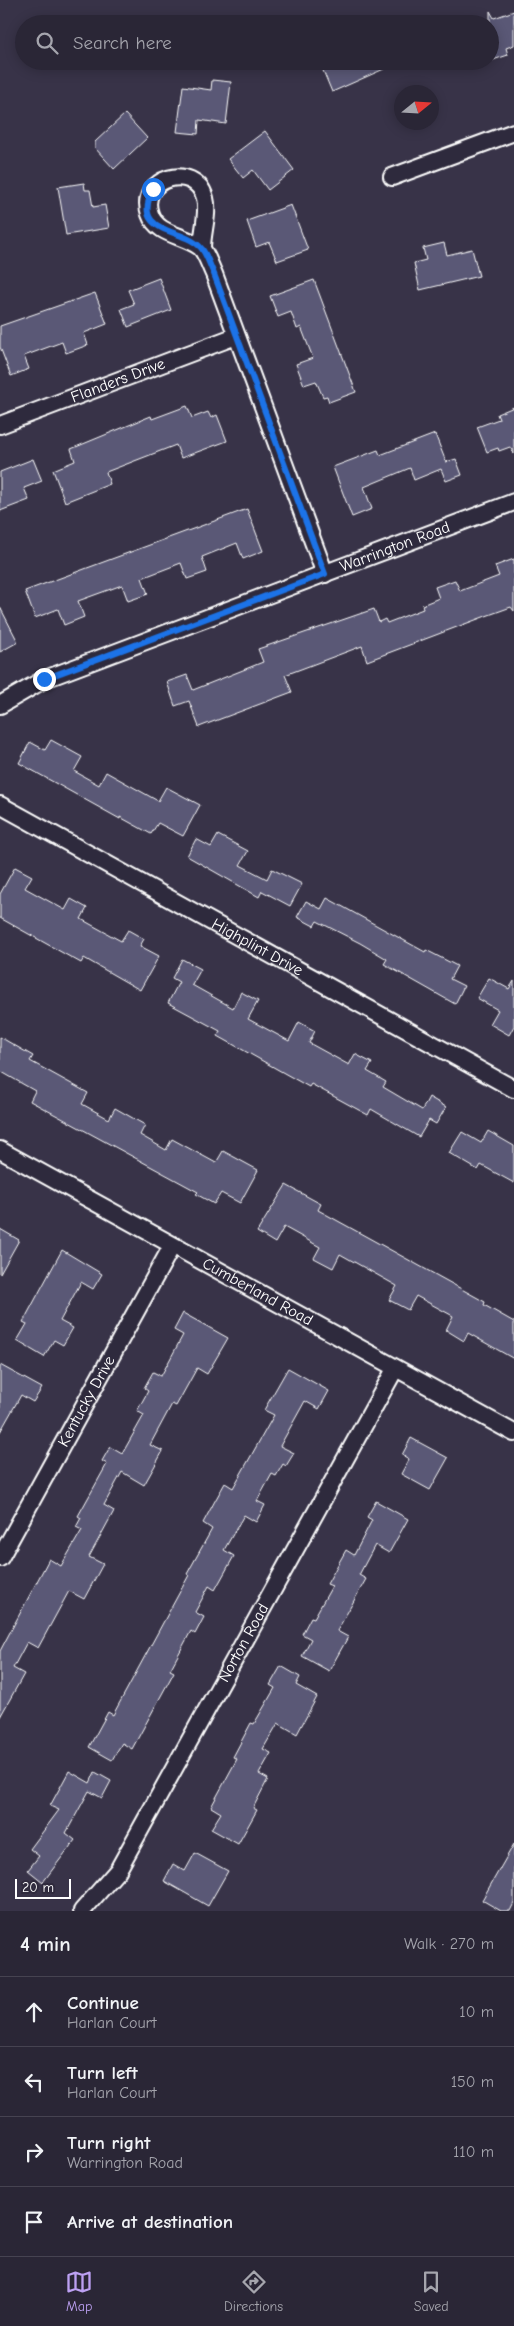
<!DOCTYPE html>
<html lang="en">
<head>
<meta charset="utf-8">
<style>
	:root { --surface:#2a2636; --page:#363242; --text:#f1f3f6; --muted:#a5a5ad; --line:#464351; --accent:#bca0f2 }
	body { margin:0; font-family:"Comic Neue",sans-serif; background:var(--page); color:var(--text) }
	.compass { position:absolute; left:394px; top:85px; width:45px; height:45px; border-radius:50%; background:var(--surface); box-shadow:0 2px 12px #0003; rotate:72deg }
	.scale { position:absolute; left:15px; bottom:12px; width:56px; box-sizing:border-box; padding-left:5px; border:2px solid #fff; border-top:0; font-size:14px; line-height:18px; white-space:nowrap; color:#fff; -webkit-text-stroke:4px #2f2a3d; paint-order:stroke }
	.stop { position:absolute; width:15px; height:15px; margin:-11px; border:4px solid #1a73e8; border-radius:50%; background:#fff }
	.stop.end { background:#1a73e8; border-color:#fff; box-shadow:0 1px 5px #0008 }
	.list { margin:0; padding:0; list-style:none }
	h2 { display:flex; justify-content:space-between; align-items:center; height:65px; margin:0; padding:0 20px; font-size:21px }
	h2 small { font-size:16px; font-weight:400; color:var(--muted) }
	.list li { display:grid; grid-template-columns:32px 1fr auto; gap:15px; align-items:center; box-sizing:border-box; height:70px; padding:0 20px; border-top:1px solid var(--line) }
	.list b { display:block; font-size:19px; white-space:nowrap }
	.list p { margin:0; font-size:16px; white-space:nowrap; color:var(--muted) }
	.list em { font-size:16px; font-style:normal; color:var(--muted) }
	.icon { flex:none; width:28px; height:28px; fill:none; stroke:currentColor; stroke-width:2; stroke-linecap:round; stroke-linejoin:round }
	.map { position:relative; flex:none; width:514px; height:1911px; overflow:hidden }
	.search { position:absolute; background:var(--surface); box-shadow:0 2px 12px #0003; left:15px; right:15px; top:15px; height:55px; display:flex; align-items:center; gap:12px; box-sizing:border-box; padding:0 18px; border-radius:28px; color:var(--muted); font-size:19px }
	.sheet { height:345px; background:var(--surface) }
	nav { display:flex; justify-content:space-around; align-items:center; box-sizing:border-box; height:70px; border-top:1px solid var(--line); background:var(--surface); font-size:14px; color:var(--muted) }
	nav a { display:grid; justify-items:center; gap:2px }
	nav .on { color:var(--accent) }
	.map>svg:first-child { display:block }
</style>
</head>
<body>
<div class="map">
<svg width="514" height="1911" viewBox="0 0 514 1911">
	<rect width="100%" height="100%" fill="#383348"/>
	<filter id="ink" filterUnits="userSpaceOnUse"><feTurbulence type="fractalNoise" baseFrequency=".02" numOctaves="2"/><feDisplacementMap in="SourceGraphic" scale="10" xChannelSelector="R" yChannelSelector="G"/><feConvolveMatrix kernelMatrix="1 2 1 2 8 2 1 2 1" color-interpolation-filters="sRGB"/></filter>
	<g filter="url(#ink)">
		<g fill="#5a5976" stroke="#fff">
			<path d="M 490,11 L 494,18 L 514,11 L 514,45 L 506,48 L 508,55 L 490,61 Z"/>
			<path d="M 319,61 L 402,61 L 332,92 Z"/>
			<path d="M 212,80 L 231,82 L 226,124 L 199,120 L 198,134 L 177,132 L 183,86 L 211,90 Z"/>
			<path d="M 125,114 L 147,138 L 114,169 L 95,148 L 95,142 Z"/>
			<path d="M 265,131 L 294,170 L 268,190 L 253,170 L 243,178 L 228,159 Z"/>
			<path d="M 84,183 L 85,190 L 90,190 L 93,207 L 105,205 L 109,228 L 66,235 L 58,187 Z"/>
			<path d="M 291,205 L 308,250 L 277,261 L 269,242 L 256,247 L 247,221 Z"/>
			<path d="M 444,243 L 447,255 L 472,249 L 479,276 L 420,290 L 414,263 L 426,260 L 423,248 Z"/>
			<path d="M 159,278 L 171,310 L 128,327 L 121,309 L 134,304 L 128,290 Z"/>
			<path d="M 314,280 L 356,392 L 329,402 L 327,396 L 323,397 L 316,381 L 304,385 L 296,364 L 313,358 L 301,327 L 297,329 L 291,312 L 278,317 L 270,296 Z"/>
			<path d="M 95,293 L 107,324 L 84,333 L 88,345 L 66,353 L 62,342 L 24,356 L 29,369 L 11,376 L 0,347 L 0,326 Z"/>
			<path d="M 187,406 L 192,418 L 208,412 L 211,418 L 217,415 L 227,441 L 181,458 L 176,445 L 106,472 L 110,484 L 65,502 L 53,470 L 75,461 L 71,449 L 151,416 L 152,419 Z"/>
			<path d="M 514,407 L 514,454 L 510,447 L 499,451 L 498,448 L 487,452 L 477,427 L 499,419 L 497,414 Z"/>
			<path d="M 435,434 L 446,462 L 456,459 L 462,475 L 446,481 L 441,469 L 414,480 L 410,468 L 364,487 L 372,509 L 352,517 L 333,467 L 378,450 L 380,455 Z"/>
			<path d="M 33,459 L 42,481 L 24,488 L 29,500 L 0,511 L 0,472 Z"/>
			<path d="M 247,509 L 263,551 L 243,559 L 237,543 L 202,557 L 207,572 L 187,579 L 181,563 L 142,578 L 148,594 L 128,601 L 122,585 L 78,601 L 84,617 L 64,625 L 58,609 L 35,618 L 25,591 Z"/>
			<path d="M 514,559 L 514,611 L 511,607 L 486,616 L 367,661 L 362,646 L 285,675 L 292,692 L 199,727 L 189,701 L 175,706 L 167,682 L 187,675 L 193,690 L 263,662 L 258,649 L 374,609 L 379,622 L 385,619 L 387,623 L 423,609 L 422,605 L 439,598 L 435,587 L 455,580 L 460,591 L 499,576 L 495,566 Z"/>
			<path d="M 0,607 L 18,642 L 0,652 Z"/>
			<path d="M 51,740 L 82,757 L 74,771 L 99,785 L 106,772 L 158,801 L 166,787 L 200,805 L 183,836 L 158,823 L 151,834 L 120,817 L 120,819 L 19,763 L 30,742 L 45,750 Z"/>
			<path d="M 218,835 L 248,851 L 240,865 L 267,879 L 272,869 L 302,884 L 290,906 L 262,891 L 259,897 L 187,856 L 196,839 L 211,847 Z"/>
			<path d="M 15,867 L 32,876 L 25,888 L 65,910 L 71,899 L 87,908 L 81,919 L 121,941 L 128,930 L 144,939 L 140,946 L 159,956 L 140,990 L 84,958 L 81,963 L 0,918 L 0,894 Z"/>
			<path d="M 327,898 L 425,952 L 426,950 L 457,966 L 450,979 L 464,986 L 455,1004 L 384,964 L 387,959 L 360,943 L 317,921 L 314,926 L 297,917 L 306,901 L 321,909 Z"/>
			<path d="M 182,959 L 201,969 L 192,985 L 233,1008 L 241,992 L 258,1001 L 248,1019 L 289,1041 L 299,1022 L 315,1031 L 309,1043 L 349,1065 L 355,1054 L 372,1063 L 367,1071 L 386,1082 L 383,1087 L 422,1110 L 429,1097 L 446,1107 L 436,1124 L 429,1120 L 419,1137 L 371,1109 L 368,1115 L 311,1084 L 309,1087 L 218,1036 L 220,1031 L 168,1003 L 179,982 L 172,978 Z"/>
			<path d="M 489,978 L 509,989 L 514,981 L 514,1026 L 509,1035 L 490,1024 L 498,1010 L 477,998 Z"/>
			<path d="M 0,1037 L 33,1056 L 30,1061 L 88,1093 L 82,1104 L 109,1119 L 115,1108 L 145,1125 L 140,1135 L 166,1150 L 172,1139 L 216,1163 L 223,1151 L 258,1170 L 240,1203 L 221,1193 L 214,1204 L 196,1194 L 198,1192 L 30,1101 L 35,1091 L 0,1071 Z"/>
			<path d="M 488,1131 L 514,1146 L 514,1183 L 481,1165 L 478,1170 L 449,1153 L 462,1132 L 481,1143 Z"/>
			<path d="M 286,1185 L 321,1204 L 318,1210 L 485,1302 L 484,1305 L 514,1322 L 514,1359 L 468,1333 L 464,1341 L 446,1330 L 453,1316 L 416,1296 L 408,1310 L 389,1300 L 397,1286 L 340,1254 L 333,1268 L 314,1258 L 320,1247 L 284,1227 L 275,1243 L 257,1232 Z"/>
			<path d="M 0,1229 L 19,1240 L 0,1274 Z"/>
			<path d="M 62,1250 L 102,1274 L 93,1289 L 81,1282 L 60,1321 L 73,1328 L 63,1345 L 54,1340 L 44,1357 L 17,1341 L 27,1324 L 23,1322 Z"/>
			<path d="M 183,1313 L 228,1338 L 207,1374 L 197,1368 L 176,1406 L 172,1404 L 150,1445 L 163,1451 L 144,1485 L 122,1472 L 104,1505 L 114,1511 L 89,1557 L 103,1564 L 84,1599 L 69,1591 L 38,1648 L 27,1642 L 13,1668 L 24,1674 L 0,1717 L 0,1651 L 49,1559 L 61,1566 L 82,1530 L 76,1527 L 81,1518 L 78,1516 L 107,1464 L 102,1461 L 110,1447 L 122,1454 L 144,1415 L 137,1411 L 148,1391 L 144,1388 L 153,1372 L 161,1376 L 183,1335 L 174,1330 Z"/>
			<path d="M 0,1365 L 42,1388 L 33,1402 L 21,1395 L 0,1432 Z"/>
			<path d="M 288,1368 L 329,1391 L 319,1409 L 305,1401 L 280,1446 L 294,1453 L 286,1466 L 283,1464 L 276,1476 L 272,1474 L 257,1501 L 265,1505 L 256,1522 L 244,1515 L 224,1550 L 234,1556 L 215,1590 L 209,1586 L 195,1612 L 204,1617 L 195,1634 L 191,1631 L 170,1670 L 174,1672 L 132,1749 L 122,1743 L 112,1760 L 89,1747 L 108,1712 L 113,1715 L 189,1575 L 187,1574 L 212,1529 L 203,1523 L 216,1499 L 225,1483 L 233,1488 L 274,1415 L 264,1410 Z"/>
			<path d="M 411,1438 L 448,1458 L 430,1490 L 401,1474 L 409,1459 L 402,1455 Z"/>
			<path d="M 376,1501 L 408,1519 L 389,1553 L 375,1545 L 359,1575 L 366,1579 L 337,1631 L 348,1637 L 329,1671 L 302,1656 L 311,1639 L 302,1634 L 311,1617 L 314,1618 L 332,1586 L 327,1584 L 346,1550 L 354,1555 L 372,1520 L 367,1517 Z"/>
			<path d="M 281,1666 L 300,1677 L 296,1685 L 317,1697 L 297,1734 L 278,1723 L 263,1749 L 271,1753 L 259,1774 L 268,1779 L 253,1808 L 257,1810 L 238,1844 L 211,1829 L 221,1813 L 211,1807 L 237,1759 L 233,1757 L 251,1723 L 254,1724 L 275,1688 L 270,1685 Z"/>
			<path d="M 69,1771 L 90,1783 L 95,1772 L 111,1781 L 102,1798 L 89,1791 L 66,1833 L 75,1840 L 43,1882 L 28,1870 L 39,1856 L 30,1849 L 59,1810 L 50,1806 Z"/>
			<path d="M 514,1844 L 514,1903 L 510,1911 L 501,1911 L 482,1900 Z"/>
			<path d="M 195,1853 L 228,1871 L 208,1906 L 164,1881 L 173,1864 L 185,1871 Z"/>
		</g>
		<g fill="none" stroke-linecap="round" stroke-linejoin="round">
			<defs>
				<g id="minor">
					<path d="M 392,177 L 514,132"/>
					<path d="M 202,248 C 202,233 209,213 205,198 C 195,161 137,178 150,214 C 157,235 184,235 200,247 C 206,252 210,266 214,274 L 325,574"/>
					<path id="s1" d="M 0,425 L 236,336"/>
					<path id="s2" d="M 0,705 L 45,679 L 514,502"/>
					<path id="s3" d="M 0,805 L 514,1089"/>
					<path id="s4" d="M 0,1150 L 514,1433"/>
					<path id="s5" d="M 0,1558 L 172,1246"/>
					<path id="s6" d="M 82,1911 L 118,1870 L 395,1369"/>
				</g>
			</defs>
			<use href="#minor" stroke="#fff" stroke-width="20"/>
			<use href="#minor" stroke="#2f2a3d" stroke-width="16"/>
		</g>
	</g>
	<g fill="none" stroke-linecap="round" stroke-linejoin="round" filter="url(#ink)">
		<path stroke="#1a73e8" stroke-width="6" d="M 44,679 L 325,574 L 214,274 C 210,266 207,255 202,249 C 185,227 130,236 153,189"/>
	</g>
	<g text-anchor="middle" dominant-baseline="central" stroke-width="4" stroke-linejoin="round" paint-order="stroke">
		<g font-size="16" fill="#fff" stroke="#2f2a3d">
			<text stroke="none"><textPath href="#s1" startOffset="126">Flanders Drive</textPath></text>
			<text stroke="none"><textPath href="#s2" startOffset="426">Warrington Road</textPath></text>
			<text stroke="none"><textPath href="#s3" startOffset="294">Highplint Drive</textPath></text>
			<text stroke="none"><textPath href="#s4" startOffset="294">Cumberland Road</textPath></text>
			<text stroke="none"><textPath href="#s5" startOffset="179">Kentucky Drive</textPath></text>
			<text stroke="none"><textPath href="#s6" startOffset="314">Norton Road</textPath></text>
		</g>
	</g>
</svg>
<svg class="compass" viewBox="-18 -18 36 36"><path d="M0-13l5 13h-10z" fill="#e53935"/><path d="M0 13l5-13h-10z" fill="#a5a5ad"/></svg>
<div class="scale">20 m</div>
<div class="stop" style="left:153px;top:189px"></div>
<div class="stop end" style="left:44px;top:679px"></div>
<div class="search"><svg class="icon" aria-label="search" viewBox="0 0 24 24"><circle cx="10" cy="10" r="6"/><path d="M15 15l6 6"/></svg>Search here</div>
</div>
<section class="sheet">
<h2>4 min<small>Walk · 270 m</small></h2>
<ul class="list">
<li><svg class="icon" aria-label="ahead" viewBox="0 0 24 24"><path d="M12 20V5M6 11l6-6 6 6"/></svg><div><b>Continue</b><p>Harlan Court</p></div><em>10 m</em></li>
<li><svg class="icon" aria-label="left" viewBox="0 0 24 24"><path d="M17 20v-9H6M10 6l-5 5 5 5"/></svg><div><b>Turn left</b><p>Harlan Court</p></div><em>150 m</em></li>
<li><svg class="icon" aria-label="right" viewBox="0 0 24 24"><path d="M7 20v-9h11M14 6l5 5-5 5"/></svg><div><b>Turn right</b><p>Warrington Road</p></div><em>110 m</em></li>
<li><svg class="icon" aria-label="arrive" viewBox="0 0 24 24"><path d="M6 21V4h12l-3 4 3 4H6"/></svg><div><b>Arrive at destination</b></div></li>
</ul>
</section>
<nav>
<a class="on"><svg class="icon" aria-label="map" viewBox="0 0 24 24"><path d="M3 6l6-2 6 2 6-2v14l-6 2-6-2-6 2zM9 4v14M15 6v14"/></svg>Map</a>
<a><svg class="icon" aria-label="directions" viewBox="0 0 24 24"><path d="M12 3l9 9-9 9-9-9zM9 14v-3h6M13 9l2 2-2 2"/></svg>Directions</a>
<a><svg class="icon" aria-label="saved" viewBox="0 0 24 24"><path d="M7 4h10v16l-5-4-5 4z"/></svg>Saved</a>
</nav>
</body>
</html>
